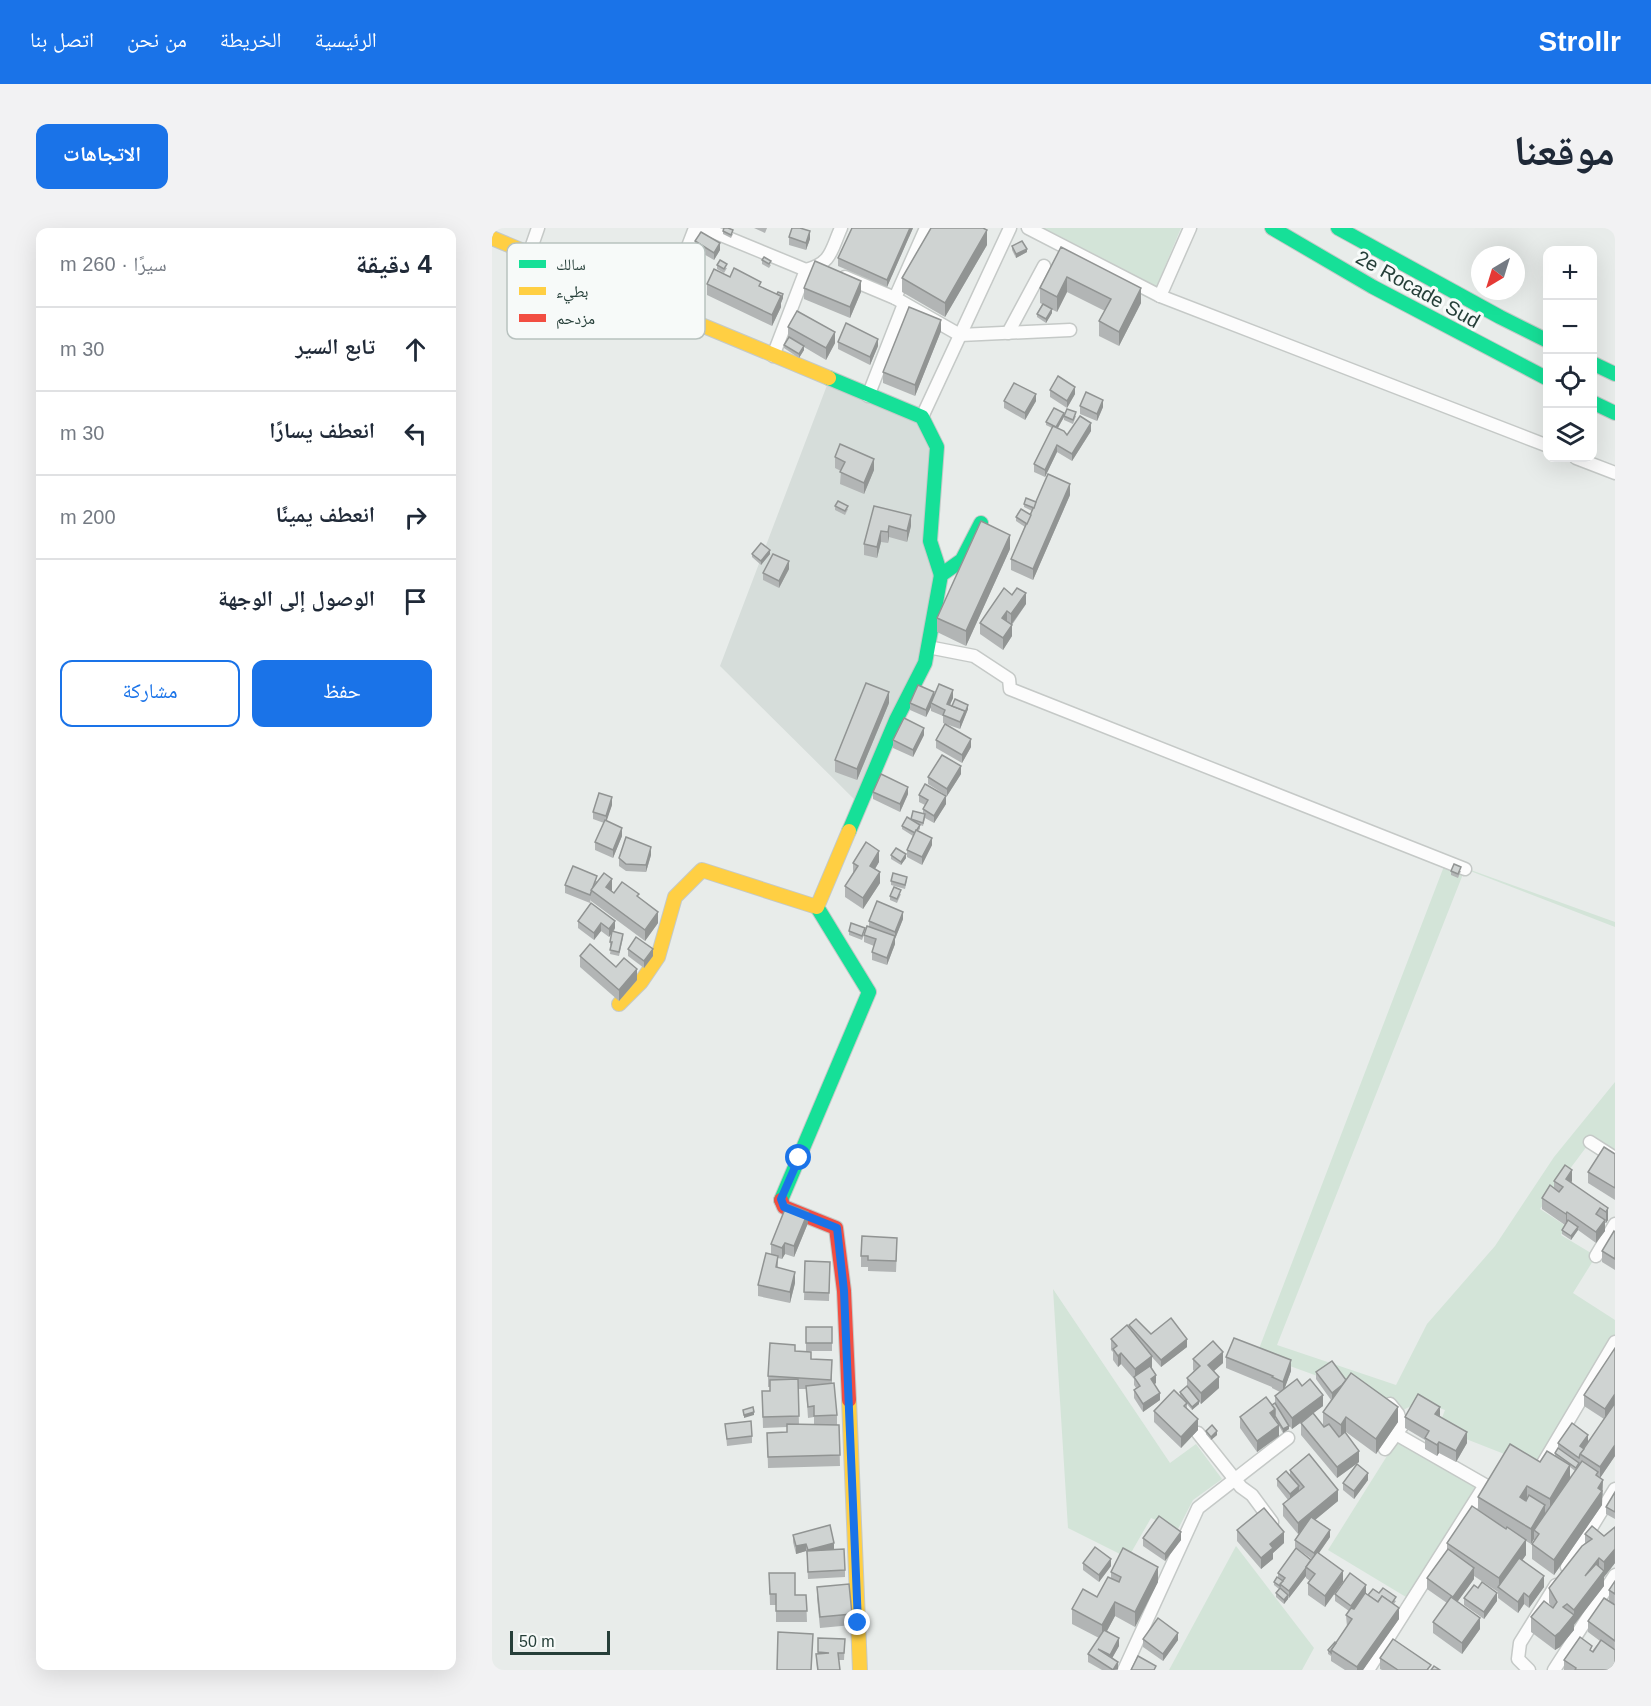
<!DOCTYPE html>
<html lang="ar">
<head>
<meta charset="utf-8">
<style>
	:root { --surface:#fff; --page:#f2f2f3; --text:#1f2937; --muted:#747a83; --line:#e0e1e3; --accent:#1a73e8 }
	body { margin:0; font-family:Arial,"Noto Naskh Arabic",sans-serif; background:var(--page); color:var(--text); direction:rtl }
	.controls { position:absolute; right:18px; top:18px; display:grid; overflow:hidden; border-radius:12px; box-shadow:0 6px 24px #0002 }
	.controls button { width:54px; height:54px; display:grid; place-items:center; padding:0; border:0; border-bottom:2px solid var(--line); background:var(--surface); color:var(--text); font:30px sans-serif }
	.compass { position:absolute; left:979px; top:18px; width:54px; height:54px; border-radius:50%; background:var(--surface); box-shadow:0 6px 24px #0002; rotate:218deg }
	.scale { position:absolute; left:18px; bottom:15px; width:100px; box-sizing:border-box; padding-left:6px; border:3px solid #263f39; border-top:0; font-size:16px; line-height:21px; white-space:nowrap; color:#263f39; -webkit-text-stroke:4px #f7faf9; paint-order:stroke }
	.stop { position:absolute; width:18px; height:18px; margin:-14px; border:4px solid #1a73e8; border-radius:50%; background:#fff }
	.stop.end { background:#1a73e8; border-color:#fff; box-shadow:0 2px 6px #0008 }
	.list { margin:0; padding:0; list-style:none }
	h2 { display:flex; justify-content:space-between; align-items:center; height:78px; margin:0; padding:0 24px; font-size:26px }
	h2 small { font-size:20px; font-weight:400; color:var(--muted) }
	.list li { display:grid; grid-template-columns:39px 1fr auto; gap:18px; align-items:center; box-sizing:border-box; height:84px; padding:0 24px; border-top:2px solid var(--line) }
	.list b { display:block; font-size:22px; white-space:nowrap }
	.list em { font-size:20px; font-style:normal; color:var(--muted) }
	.actions { display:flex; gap:12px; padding:18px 24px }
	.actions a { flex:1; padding:14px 0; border:2px solid var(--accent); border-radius:12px; text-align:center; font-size:21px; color:var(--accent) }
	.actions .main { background:var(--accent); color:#fff }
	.icon { flex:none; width:33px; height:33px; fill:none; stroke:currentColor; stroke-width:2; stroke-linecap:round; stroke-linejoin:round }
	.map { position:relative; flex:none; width:1123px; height:1442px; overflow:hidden; direction:ltr; border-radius:12px }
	header { display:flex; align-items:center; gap:36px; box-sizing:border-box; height:84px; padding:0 30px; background:var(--accent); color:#fff }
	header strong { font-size:28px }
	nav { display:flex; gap:33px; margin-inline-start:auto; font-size:21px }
	.intro { display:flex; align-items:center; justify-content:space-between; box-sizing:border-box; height:144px; padding:0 36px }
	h1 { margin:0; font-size:42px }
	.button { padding:15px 27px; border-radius:12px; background:var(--accent); color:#fff; font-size:21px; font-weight:700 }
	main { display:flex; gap:36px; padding:0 36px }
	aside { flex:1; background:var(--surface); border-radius:12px; box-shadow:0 6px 24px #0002 }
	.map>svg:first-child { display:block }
</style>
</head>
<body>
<header>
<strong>Strollr</strong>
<nav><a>الرئيسية</a><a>الخريطة</a><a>من نحن</a><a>اتصل بنا</a></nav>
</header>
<div class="intro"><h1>موقعنا</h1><a class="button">الاتجاهات</a></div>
<main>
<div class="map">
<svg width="1123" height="1442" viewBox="0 0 1123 1442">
	<rect width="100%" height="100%" fill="#e8ecea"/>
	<path fill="#d6ddda" d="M 337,152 L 430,189 L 445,219 L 438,313 L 449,347 L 440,402 L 368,577 L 228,438 Z"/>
	<g fill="#d3e4d8">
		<path d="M 551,0 L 689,0 L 664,60 Z"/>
		<path d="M 954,633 L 1123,694 L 1123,699 L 973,641 L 785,1117 L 904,1157 L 935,1096 L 1003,1018 L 1062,929 L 1123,854 L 1123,930 L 1098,914 L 1048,981 L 1074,998 L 1069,1007 L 1104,1028 L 1081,1065 L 1123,1092 L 1123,1114 L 1048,1240 L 946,1200 L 953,1182 C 932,1174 925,1172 906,1186 L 894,1173 L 765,1126 Z"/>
		<path d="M 561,1061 L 678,1235 L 704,1216 L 730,1251 L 701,1272 L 686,1301 L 659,1290 L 636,1330 L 576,1300 Z"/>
		<path d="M 905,1212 L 986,1258 L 914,1369 L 836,1322 Z"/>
		<path d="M 744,1318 L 822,1420 L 810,1442 L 677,1442 Z"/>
	</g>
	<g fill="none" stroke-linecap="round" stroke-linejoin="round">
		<defs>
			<g id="street">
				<path d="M 212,0 L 314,42"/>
				<path d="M 536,0 L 668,68 L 1056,218"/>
				<path d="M 37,26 L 46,0"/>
				<path d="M 353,49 L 403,70 L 468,107 L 578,102"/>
				<path d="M 668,68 L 698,0"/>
				<path d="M 403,70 L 434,0"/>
				<path d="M 172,81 L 203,0"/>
				<path d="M 516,105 L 552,38"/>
				<path d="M 281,128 L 314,42 C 340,35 339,22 349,0"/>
				<path d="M 376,168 L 412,76"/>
				<path d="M 430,189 L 518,0"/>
				<path d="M 1084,230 L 1123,245"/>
				<path d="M 436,419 L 482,428 L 517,451 L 518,461 L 973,641"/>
				<path d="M 1098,914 L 1123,930"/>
				<path d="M 1104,1028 L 1123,996"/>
				<path d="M 706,1205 L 749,1259 L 760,1267 L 780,1294"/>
				<path d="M 893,1221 L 910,1198 L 906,1186 L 898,1176"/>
				<path d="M 1050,1237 L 1123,1114"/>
				<path d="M 1075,1339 L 1123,1261"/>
				<path d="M 632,1442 L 706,1280 L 796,1210"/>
				<path d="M 876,1442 L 993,1257 L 904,1206"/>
				<path d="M 1037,1442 L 1026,1431 L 1028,1415 L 1064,1357"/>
				<path d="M 1062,1442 L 1123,1347"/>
			</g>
			<g id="fast">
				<path d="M 780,0 L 881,59 L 1056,151"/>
				<path d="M 846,0 L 1008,89 L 1056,113"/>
				<path d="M 1100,135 L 1123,146"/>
				<path d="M 337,150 L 430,189 L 445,219 L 438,313 L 449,347"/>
				<path d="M 1100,174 L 1123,185"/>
				<path d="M 357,603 L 404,492 L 433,435 L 449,347 L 470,332 L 489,295"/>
				<path d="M 289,972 L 377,764 L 325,679"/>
			</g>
			<g id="slow">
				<path d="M 0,10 L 337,150"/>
				<path d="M 127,776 L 149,754 L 166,729 L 183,669 L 210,642 L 325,679 L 357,603"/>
				<path d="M 357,1172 L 368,1442"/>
			</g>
			<path id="jam" d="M 289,972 L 292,979 L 344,1000 L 352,1063 L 357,1172"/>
		</defs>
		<use href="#street" stroke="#c5c9c7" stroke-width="15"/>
		<use href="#fast" stroke="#c4c9c7" stroke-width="16"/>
		<use href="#slow" stroke="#c4c9c7" stroke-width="16"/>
		<use href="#jam" stroke="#c4c9c7" stroke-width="16"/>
		<use href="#street" stroke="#fcfcfc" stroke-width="12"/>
		<use href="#fast" stroke="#16e098" stroke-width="14"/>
		<use href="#slow" stroke="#ffcf43" stroke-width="14"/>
		<use href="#jam" stroke="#f24e42" stroke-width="14"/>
	</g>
	<g fill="#b2b5b5" fill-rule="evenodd">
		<path d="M 262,0 L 275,0 L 273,5 Z"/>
		<path d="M 421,0 L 395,59 L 346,38 L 346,30 Z"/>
		<path d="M 231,3 L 241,6 L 239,10 L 231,6 Z"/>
		<path d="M 297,9 L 318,11 L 314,22 L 297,17 Z"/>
		<path d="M 203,13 L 228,22 L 222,32 L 203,21 Z"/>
		<path d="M 495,17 L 453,89 L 410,64 L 410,50 Z"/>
		<path d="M 520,18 L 535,24 L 524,30 L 520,22 Z"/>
		<path d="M 569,19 L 649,75 L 627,118 L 607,108 L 607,93 L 613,83 L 575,64 L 565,84 L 559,81 L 560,85 L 554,95 L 545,89 L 545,86 L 550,76 L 548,75 L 548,60 Z"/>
		<path d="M 270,32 L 279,37 L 277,40 L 270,36 Z"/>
		<path d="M 225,37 L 235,40 L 232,45 L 225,41 Z"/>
		<path d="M 238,49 L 269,59 L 291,70 L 289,75 L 289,79 L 280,98 L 215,67 L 215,56 Z"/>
		<path d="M 312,60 L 369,64 L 358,90 L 312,71 Z"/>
		<path d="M 296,99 L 343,115 L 334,132 L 312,119 L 312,122 L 307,130 L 292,120 L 292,117 L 296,110 Z"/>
		<path d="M 449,103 L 423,168 L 391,155 L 391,144 Z"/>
		<path d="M 346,114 L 386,118 L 378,137 L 346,121 Z"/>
		<path d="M 558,162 L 583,166 L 575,180 L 558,169 Z"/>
		<path d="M 512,173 L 544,173 L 533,192 L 512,180 Z"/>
		<path d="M 588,178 L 611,179 L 605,193 L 588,186 Z"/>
		<path d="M 572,188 L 584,188 L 581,196 L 572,192 Z"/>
		<path d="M 572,189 L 566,200 L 575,207 L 599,203 L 580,233 L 565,224 L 553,249 L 542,244 L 542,236 L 560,200 L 554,197 L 554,194 Z"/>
		<path d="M 343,229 L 382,242 L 372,266 L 348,256 L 349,243 L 343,240 Z"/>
		<path d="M 578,267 L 541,352 L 519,342 L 519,331 L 533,299 L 524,293 L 524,289 L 539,287 L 540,283 L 532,279 L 532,276 Z"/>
		<path d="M 343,278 L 356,281 L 353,287 L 343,282 Z"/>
		<path d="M 382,278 L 419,298 L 415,314 L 397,309 L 396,315 L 389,314 L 385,330 L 372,327 L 372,316 Z"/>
		<path d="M 518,321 L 474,418 L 445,404 L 445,390 Z"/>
		<path d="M 260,326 L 278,326 L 269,337 L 260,329 Z"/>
		<path d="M 297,341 L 287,360 L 271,352 L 271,345 Z"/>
		<path d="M 534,376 L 520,397 L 520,408 L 511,422 L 488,406 L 488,395 Z"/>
		<path d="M 442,468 L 461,470 L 458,477 L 476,481 L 468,501 L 451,495 L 451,488 L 439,483 L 439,479 L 434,489 L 418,482 L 418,475 Z"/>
		<path d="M 397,475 L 365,552 L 343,544 L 343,532 Z"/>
		<path d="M 432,507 L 421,529 L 401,520 L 401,512 Z"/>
		<path d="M 444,512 L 479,519 L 470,535 L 444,520 Z"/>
		<path d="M 469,546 L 455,568 L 436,556 L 436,549 Z"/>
		<path d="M 381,564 L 416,566 L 408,584 L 381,571 Z"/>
		<path d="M 427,567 L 454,576 L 442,595 L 433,590 L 431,598 L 428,597 L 428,601 L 426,603 L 440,617 L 430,637 L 415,629 L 415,622 L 421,608 L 410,601 L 410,598 L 431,585 L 431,581 L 433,577 L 427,574 Z"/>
		<path d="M 120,577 L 114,593 L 130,608 L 121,630 L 103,622 L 103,614 L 112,595 L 101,591 L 101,584 Z"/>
		<path d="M 159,627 L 154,644 L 134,643 L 127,638 L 127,630 Z"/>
		<path d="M 399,627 L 414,630 L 409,637 L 399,631 Z"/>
		<path d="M 387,634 L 383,641 L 388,655 L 371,681 L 353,669 L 353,658 L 361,646 L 361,635 Z"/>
		<path d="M 959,643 L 969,643 L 966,650 L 959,647 Z"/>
		<path d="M 415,652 L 413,661 L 399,657 L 399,653 Z"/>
		<path d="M 105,653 L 120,662 L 119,663 L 122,665 L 147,669 L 166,695 L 153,713 L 99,673 L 99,671 L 98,675 L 73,665 L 73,657 Z"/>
		<path d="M 409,666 L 405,675 L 398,672 L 398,668 Z"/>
		<path d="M 99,675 L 123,700 L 122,703 L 131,710 L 127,728 L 118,726 L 119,718 L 118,717 L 118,714 L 120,705 L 117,709 L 109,703 L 102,712 L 86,700 L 86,693 Z"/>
		<path d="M 411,691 L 403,711 L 403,716 L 395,737 L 380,732 L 380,724 L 382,718 L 372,714 L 372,707 L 370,712 L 357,707 L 357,703 L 372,707 L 377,699 L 377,693 Z"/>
		<path d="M 136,721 L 161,728 L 152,740 L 136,728 Z"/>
		<path d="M 88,728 L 145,752 L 127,773 L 88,739 Z"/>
		<path d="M 1123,926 L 1123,972 L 1096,955 L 1096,944 Z"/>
		<path d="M 1062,953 L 1080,953 L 1079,955 L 1116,980 L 1116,992 L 1114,995 L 1113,995 L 1113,1003 L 1104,1015 L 1086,1002 L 1079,1012 L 1070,1006 L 1070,1002 L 1073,997 L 1050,981 L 1050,970 L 1062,960 Z"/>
		<path d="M 316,995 L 302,1029 L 293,1026 L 290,1031 L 286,1030 L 286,1040 L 303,1055 L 298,1075 L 266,1068 L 266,1057 L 279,1027 L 279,1016 Z"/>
		<path d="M 1123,1004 L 1123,1042 L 1110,1034 L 1110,1023 Z"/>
		<path d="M 405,1021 L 404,1044 L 376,1043 L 376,1039 L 369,1039 L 369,1028 Z"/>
		<path d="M 313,1033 L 338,1034 L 337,1073 L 312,1072 Z"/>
		<path d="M 637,1097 L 695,1119 L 669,1139 L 660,1129 L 660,1139 L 659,1140 L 664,1155 L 662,1156 L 668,1172 L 651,1184 L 642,1170 L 642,1162 L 644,1160 L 642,1157 L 642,1151 L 629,1136 L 626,1139 L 621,1132 L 621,1124 L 619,1122 L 619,1111 L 637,1100 Z"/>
		<rect x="314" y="1099" width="26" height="24"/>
		<path d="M 1123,1120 L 1123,1228 L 1108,1250 L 1111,1267 L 1110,1268 L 1110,1277 L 1062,1347 L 1040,1331 L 1040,1316 L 1042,1313 L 1042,1311 L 1039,1316 L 1034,1313 L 1034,1327 L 1030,1332 L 1052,1359 L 1037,1380 L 1032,1376 L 1026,1385 L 1006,1370 L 1006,1364 L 982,1348 L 982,1351 L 965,1374 L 988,1401 L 970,1426 L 941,1405 L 941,1394 L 955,1375 L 935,1361 L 935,1350 L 955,1323 L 955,1315 L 986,1282 L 986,1269 L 1048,1234 L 1063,1228 L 1063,1225 L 1066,1221 L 1066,1215 L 1096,1207 L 1092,1221 L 1112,1191 L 1092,1178 L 1092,1167 ZM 1078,1239 L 1083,1243 L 1078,1250 Z"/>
		<path d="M 303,1123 L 319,1131 L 340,1144 L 340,1156 L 345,1187 L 345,1197 L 347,1197 L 348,1238 L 276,1240 L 275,1205 L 295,1204 L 295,1199 L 271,1200 L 270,1163 L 278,1163 L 278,1159 L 276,1159 L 276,1148 ZM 306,1161 L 314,1161 L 316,1190 L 322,1189 L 322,1197 L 307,1197 Z"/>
		<path d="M 734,1129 L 799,1143 L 792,1161 L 810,1158 L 831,1178 L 800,1201 L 795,1195 L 797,1201 L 791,1205 L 787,1198 L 787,1208 L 765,1224 L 748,1200 L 748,1189 L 783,1176 L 783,1168 L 788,1164 L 780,1160 L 780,1159 L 734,1140 Z"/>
		<path d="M 701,1131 L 731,1135 L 722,1143 L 727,1160 L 709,1176 L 707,1174 L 707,1176 L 700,1182 L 695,1176 L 695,1181 L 706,1202 L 689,1220 L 662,1194 L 662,1183 L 688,1168 L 688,1164 L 695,1158 L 695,1150 L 702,1143 L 701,1142 Z"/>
		<path d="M 824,1144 L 854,1152 L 906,1194 L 884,1226 L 854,1204 L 853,1205 L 867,1234 L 845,1250 L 809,1207 L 809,1195 L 831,1198 L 831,1184 L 839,1172 L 824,1151 Z"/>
		<path d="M 948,1188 L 975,1215 L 964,1234 L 947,1225 L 945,1228 L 933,1221 L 933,1212 L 913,1200 L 913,1189 Z"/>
		<path d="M 233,1196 L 260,1208 L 260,1215 L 235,1218 Z"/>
		<path d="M 714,1203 L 725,1207 L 719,1212 L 714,1206 Z"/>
		<path d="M 798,1242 L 846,1273 L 823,1292 L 838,1309 L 827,1325 L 851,1343 L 833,1379 L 816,1367 L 816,1355 L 818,1353 L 814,1350 L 814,1348 L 792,1376 L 784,1369 L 784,1365 L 787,1361 L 782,1357 L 782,1354 L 786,1350 L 786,1345 L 820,1331 L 803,1319 L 803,1312 L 809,1303 L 806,1306 L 791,1288 L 791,1276 L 796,1272 L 785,1258 L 785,1251 L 798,1247 Z"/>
		<path d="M 876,1252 L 862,1271 L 851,1262 L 851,1255 Z"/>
		<path d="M 1123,1264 L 1123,1291 L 1114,1286 L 1114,1279 Z"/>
		<path d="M 1123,1299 L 1123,1335 L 1112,1349 L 1112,1358 L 1082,1396 L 1082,1402 L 1068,1419 L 1063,1422 L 1039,1404 L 1039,1389 L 1059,1378 L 1057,1375 L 1057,1360 L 1093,1315 L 1093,1306 L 1112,1308 Z"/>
		<path d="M 745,1302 L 792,1315 L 781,1325 L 781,1331 L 769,1341 L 745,1313 Z"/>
		<path d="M 301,1307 L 342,1322 L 353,1342 L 353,1349 L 316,1351 L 315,1328 L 314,1323 L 304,1326 L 301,1314 Z"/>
		<path d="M 651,1310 L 689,1312 L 673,1333 L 651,1318 Z"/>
		<path d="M 591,1335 L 619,1338 L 607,1354 L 591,1342 Z"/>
		<path d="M 619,1344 L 666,1354 L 643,1399 L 623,1388 L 615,1403 L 627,1418 L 620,1430 L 626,1441 L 625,1442 L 610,1442 L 596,1434 L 596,1426 L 607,1410 L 580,1396 L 580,1381 L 605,1369 L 619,1350 Z"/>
		<path d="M 277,1345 L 303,1367 L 314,1367 L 315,1394 L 284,1394 L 284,1377 L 278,1377 Z"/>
		<path d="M 1123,1353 L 1123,1377 L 1117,1373 L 1117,1362 Z"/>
		<path d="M 325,1359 L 360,1386 L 360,1397 L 328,1400 L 325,1370 Z"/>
		<path d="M 986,1360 L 1005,1373 L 992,1391 L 972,1377 L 972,1370 Z"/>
		<path d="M 874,1365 L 876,1367 L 887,1365 L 904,1373 L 902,1376 L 907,1391 L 871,1442 L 853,1442 L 839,1433 L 839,1428 L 836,1426 L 836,1422 L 844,1415 L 855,1399 L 854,1387 L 857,1383 L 843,1373 L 843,1366 Z"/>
		<path d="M 1123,1377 L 1123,1442 L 1072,1442 L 1072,1432 L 1100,1423 L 1108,1413 L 1096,1404 L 1096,1393 Z"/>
		<path d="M 326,1410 L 353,1411 L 352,1432 L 347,1432 L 348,1442 L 325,1442 L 324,1426 L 326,1426 Z"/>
		<path d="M 651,1411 L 686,1412 L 671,1433 L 651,1419 Z"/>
		<path d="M 888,1430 L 939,1442 L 890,1442 L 888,1441 Z"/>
	</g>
	<g fill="#919493">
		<path d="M 418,0 L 421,0 L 395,59 L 395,52 Z"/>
		<path d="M 495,2 L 495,17 L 453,89 L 453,75 Z"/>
		<path d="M 318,3 L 318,11 L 314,22 L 314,15 Z"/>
		<path d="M 228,15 L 228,22 L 222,32 L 222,25 Z"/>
		<path d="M 535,21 L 535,24 L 524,30 L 524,26 Z"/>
		<path d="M 575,49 L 575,64 L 565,84 L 565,69 Z"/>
		<path d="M 369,53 L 369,64 L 358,90 L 358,79 Z"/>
		<path d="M 649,60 L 649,75 L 627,118 L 627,104 Z"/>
		<path d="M 291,66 L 291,70 L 289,75 L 289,79 L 280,98 L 280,87 L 289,68 Z"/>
		<path d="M 560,81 L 560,85 L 554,95 L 554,91 Z"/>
		<path d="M 449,92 L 449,103 L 423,168 L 423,157 Z"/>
		<path d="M 343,104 L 343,115 L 334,132 L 334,120 Z"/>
		<path d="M 386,111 L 386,118 L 378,137 L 378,129 Z"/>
		<path d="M 312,118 L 312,122 L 307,130 L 307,126 Z"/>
		<path d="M 583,159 L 583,166 L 575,180 L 575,173 Z"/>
		<path d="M 544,166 L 544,173 L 533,192 L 533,185 Z"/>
		<path d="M 611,172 L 611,179 L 605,193 L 605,186 Z"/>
		<path d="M 572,185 L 572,189 L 564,203 L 564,199 Z"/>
		<path d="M 599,195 L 599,203 L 580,233 L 580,226 Z"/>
		<path d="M 565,217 L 565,224 L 553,249 L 553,242 Z"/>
		<path d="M 382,231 L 382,242 L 372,266 L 372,255 Z"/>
		<path d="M 578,256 L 578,267 L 541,352 L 541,341 Z"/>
		<path d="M 419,287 L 419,298 L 415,314 L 415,303 Z"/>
		<path d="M 397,298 L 397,309 L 396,315 L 396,304 Z"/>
		<path d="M 389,303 L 389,314 L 385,330 L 385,319 Z"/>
		<path d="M 518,307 L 518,321 L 474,418 L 474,403 Z"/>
		<path d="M 278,322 L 278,326 L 269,337 L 269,333 Z"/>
		<path d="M 297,333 L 297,341 L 287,360 L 287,353 Z"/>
		<path d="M 534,365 L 534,376 L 519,397 L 519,386 Z"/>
		<path d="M 515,383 L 515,394 L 510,390 Z"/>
		<path d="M 520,397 L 520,408 L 511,422 L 511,410 Z"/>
		<path d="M 461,462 L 461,470 L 455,483 L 455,476 Z"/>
		<path d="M 397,464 L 397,475 L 365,552 L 365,541 Z"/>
		<path d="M 442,464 L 442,471 L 439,475 L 439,479 L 434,489 L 434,482 Z"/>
		<path d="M 476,477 L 476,481 L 468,501 L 468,494 L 473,483 Z"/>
		<path d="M 432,500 L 432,507 L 421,529 L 421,522 Z"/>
		<path d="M 479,511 L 479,519 L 470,535 L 470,527 Z"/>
		<path d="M 469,538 L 469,546 L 455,568 L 455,561 Z"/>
		<path d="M 416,559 L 416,566 L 408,584 L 408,576 Z"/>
		<path d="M 454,568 L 454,576 L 442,595 L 442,588 Z"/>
		<path d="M 120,569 L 120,577 L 114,595 L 114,588 Z"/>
		<path d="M 130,600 L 130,608 L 121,630 L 121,622 Z"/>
		<path d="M 440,610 L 440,617 L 430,637 L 430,629 Z"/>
		<path d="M 159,619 L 159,627 L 154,644 L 154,637 Z"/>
		<path d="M 387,623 L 387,634 L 378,649 L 378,638 Z"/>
		<path d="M 414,626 L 414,630 L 409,637 L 409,634 Z"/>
		<path d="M 388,644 L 388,655 L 371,681 L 371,670 Z"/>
		<path d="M 120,651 L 120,662 L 114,671 L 114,659 Z"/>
		<path d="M 166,684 L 166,695 L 153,713 L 153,702 Z"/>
		<path d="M 411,684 L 411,691 L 403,711 L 403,704 Z"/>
		<path d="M 123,693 L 123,700 L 117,709 L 117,701 Z"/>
		<path d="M 109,695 L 109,703 L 102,712 L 102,705 Z"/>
		<path d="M 403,708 L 403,716 L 395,737 L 395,730 Z"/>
		<path d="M 161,721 L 161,728 L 152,740 L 152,733 Z"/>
		<path d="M 145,741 L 145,752 L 127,773 L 127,762 Z"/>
		<path d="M 1080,942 L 1080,953 L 1074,962 L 1074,951 Z"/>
		<path d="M 1116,980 L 1116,992 L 1114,995 L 1114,984 Z"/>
		<path d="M 316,984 L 316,995 L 302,1029 L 302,1018 Z"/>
		<path d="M 1075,984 L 1075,995 L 1074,997 L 1074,986 Z"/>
		<path d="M 1113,992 L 1113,1003 L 1104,1015 L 1104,1004 Z"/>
		<path d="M 1086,999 L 1086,1002 L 1079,1012 L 1079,1008 Z"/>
		<path d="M 293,1015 L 293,1026 L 290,1031 L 290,1020 Z"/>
		<path d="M 303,1044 L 303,1055 L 298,1075 L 298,1064 Z"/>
		<path d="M 695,1111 L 695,1119 L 669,1139 L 669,1132 Z"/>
		<path d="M 731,1124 L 731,1135 L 716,1148 L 716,1137 Z"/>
		<path d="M 629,1125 L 629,1136 L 626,1139 L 626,1128 Z"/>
		<path d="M 660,1128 L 660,1139 L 643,1152 L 643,1141 Z"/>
		<path d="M 799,1132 L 799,1143 L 791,1165 L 791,1154 Z"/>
		<path d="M 664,1147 L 664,1155 L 659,1159 L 659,1151 Z"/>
		<path d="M 727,1149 L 727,1160 L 709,1176 L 709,1165 Z"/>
		<path d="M 855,1154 L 840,1172 L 840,1165 Z"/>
		<path d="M 668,1165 L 668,1172 L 651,1184 L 651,1176 Z"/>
		<path d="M 1123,1166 L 1123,1177 L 1113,1192 L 1113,1181 Z"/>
		<path d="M 831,1167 L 831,1178 L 800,1201 L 800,1190 Z"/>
		<path d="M 707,1173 L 707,1176 L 700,1182 L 700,1179 Z"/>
		<path d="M 906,1179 L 906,1194 L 884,1226 L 884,1211 Z"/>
		<path d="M 948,1179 L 948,1190 L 943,1186 Z"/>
		<path d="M 783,1181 L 783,1192 L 778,1185 Z"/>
		<path d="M 262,1184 L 262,1187 L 252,1190 L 252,1187 Z"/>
		<path d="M 854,1189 L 854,1204 L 849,1211 L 849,1197 Z"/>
		<path d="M 706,1191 L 706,1202 L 689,1220 L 689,1209 Z"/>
		<path d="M 787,1197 L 787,1208 L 765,1224 L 765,1213 Z"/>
		<path d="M 797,1198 L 797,1201 L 791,1205 L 791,1201 Z"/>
		<path d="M 725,1203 L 725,1207 L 719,1212 L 719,1209 Z"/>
		<path d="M 975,1204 L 975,1215 L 964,1234 L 964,1223 Z"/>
		<path d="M 1096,1207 L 1096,1214 L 1088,1225 L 1088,1218 Z"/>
		<path d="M 947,1214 L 947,1225 L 945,1228 L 945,1217 Z"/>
		<path d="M 1123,1217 L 1123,1228 L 1108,1250 L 1108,1239 Z"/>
		<path d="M 867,1223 L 867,1234 L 845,1250 L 845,1239 Z"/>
		<path d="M 1078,1237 L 1078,1252 L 1058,1286 L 1058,1271 Z"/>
		<path d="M 876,1245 L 876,1252 L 862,1271 L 862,1263 Z"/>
		<path d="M 1111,1252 L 1110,1277 L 1062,1347 L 1062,1332 Z"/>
		<path d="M 807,1258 L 807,1265 L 798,1274 L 798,1266 Z"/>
		<path d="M 1035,1258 L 1035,1272 L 1028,1284 L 1028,1269 Z"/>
		<path d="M 846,1262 L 846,1273 L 806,1306 L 806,1295 Z"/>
		<path d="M 1053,1277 L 1053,1292 L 1042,1302 L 1042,1311 L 1039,1316 L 1039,1301 Z"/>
		<path d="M 838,1302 L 838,1309 L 822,1332 L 822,1325 Z"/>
		<path d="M 689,1304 L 689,1312 L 673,1333 L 673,1326 Z"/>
		<path d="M 792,1304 L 792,1315 L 781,1325 L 781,1331 L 769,1341 L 769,1330 L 778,1316 Z"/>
		<path d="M 1034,1312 L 1034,1327 L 1009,1362 L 1007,1360 L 1007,1350 Z"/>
		<path d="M 342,1315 L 342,1323 L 316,1330 L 316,1322 Z"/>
		<path d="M 314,1316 L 314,1323 L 304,1326 L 304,1318 Z"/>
		<path d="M 1123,1321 L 1123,1335 L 1112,1349 L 1112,1334 Z"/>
		<path d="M 1107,1330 L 1107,1344 L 1093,1348 Z"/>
		<path d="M 619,1331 L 619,1338 L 607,1354 L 607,1347 Z"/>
		<path d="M 666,1339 L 666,1354 L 643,1399 L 643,1384 Z"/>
		<path d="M 982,1340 L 982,1351 L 961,1380 L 961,1369 Z"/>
		<path d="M 814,1341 L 814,1348 L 797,1370 L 797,1363 Z"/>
		<path d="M 851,1343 L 851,1354 L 833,1379 L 833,1368 Z"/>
		<path d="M 1112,1343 L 1112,1358 L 1082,1397 L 1082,1382 Z"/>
		<path d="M 1052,1348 L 1052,1359 L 1037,1380 L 1037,1369 Z"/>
		<path d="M 874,1357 L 874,1365 L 859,1385 L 859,1378 Z"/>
		<path d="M 1005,1365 L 1005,1373 L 992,1391 L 992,1384 Z"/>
		<path d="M 1032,1365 L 1032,1376 L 1026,1385 L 1026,1374 Z"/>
		<path d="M 796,1367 L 796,1371 L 792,1376 L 792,1372 Z"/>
		<path d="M 623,1374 L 623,1388 L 610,1412 L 610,1397 Z"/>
		<path d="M 907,1380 L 907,1391 L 871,1442 L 865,1442 L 865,1439 Z"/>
		<path d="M 1082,1387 L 1082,1402 L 1068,1419 L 1063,1422 L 1063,1408 Z"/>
		<path d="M 988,1390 L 988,1401 L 970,1426 L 970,1415 Z"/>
		<path d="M 686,1405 L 686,1412 L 671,1433 L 671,1426 Z"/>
		<path d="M 627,1410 L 627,1418 L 618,1434 L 618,1427 Z"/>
		<path d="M 626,1434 L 626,1441 L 621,1442 Z"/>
	</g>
	<g fill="#cfd3d2" stroke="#919493" stroke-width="1.5">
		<path d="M 232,0 L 236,0 L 241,2 L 239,7 L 231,3 Z"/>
		<path d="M 300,0 L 308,0 L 318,3 L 314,15 L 297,9 Z"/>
		<path d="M 360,0 L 418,0 L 395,52 L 346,30 Z"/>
		<path d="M 439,0 L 491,0 L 495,2 L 453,75 L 410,50 Z"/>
		<path d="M 209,4 L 228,15 L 222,25 L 203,13 Z"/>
		<path d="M 530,13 L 535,21 L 524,26 L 520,18 Z"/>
		<path d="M 569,19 L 649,60 L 627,104 L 607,93 L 619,71 L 575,49 L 565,69 L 548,60 Z"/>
		<path d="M 272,29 L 279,33 L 277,36 L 270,32 Z"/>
		<path d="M 228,32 L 235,36 L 232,41 L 225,37 Z"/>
		<path d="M 323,33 L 369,53 L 358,79 L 312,60 Z"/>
		<path d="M 242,40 L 269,54 L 267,58 L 289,68 L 280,87 L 215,56 L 222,41 L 238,49 Z"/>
		<path d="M 286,64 L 291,66 L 289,71 L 289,68 L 285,66 Z"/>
		<path d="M 551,76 L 560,81 L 554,91 L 545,86 Z"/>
		<path d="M 417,79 L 449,92 L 423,157 L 391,144 Z"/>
		<path d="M 305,83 L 343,104 L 334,120 L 296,99 Z"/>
		<path d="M 354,95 L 386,111 L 378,129 L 346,114 Z"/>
		<path d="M 297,109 L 312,118 L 307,126 L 292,117 Z"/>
		<path d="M 566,148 L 583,159 L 575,173 L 558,162 Z"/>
		<path d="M 522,155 L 544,166 L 533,185 L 512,173 Z"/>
		<path d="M 594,164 L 611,172 L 605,186 L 588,178 Z"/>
		<path d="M 562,180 L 572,185 L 564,199 L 554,194 Z"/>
		<path d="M 575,181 L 584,184 L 581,192 L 572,188 Z"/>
		<path d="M 588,188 L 599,195 L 580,226 L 565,217 L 553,242 L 542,236 L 561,198 L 572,203 L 575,207 Z"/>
		<path d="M 348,216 L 382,231 L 372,255 L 348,244 L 353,234 L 343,229 Z"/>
		<path d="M 556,246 L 578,256 L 541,341 L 519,331 Z"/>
		<path d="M 534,270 L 544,274 L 542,280 L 532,276 Z"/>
		<path d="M 346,273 L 356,278 L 353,283 L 343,278 Z"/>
		<path d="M 382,278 L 419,287 L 415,303 L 397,298 L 396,304 L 389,303 L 385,319 L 372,316 Z"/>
		<path d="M 529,281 L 539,287 L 535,296 L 524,289 Z"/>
		<path d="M 489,293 L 518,307 L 474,403 L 445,390 Z"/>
		<path d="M 269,315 L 278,322 L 269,333 L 260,326 Z"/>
		<path d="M 281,326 L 297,333 L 287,353 L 271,345 Z"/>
		<path d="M 512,360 L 520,367 L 525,360 L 534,365 L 519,386 L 515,383 L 510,390 L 520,397 L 511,410 L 488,395 Z"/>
		<path d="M 374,455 L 397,464 L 365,541 L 343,532 Z"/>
		<path d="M 447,456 L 461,462 L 455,476 L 473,483 L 468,494 L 451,487 L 453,482 L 439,475 Z"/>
		<path d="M 426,457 L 442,464 L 434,482 L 418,475 Z"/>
		<path d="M 463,471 L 476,477 L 473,485 L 473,483 L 460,478 Z"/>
		<path d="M 412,490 L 432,500 L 421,522 L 401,512 Z"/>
		<path d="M 453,496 L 479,511 L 470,527 L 444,512 Z"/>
		<path d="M 450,527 L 469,538 L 455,561 L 436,549 Z"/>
		<path d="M 389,546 L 416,559 L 408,576 L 381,564 Z"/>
		<path d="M 433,556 L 454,568 L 442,588 L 431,581 L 436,572 L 427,567 Z"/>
		<path d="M 107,565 L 120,569 L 114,588 L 101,584 Z"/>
		<path d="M 421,583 L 433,586 L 431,595 L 419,591 Z"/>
		<path d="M 415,589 L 428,597 L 423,605 L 410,598 Z"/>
		<path d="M 113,592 L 130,600 L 121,622 L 103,614 Z"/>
		<path d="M 424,602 L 440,610 L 430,629 L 415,622 Z"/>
		<path d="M 134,609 L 159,619 L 154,637 L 134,636 L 127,630 Z"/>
		<path d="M 374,614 L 387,623 L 378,638 L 388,644 L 371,670 L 353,658 L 366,638 L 361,635 Z"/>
		<path d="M 404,620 L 414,626 L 409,634 L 399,627 Z"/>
		<path d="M 962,636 L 969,639 L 966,646 L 959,643 Z"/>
		<path d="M 81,638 L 105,648 L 98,667 L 73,657 Z"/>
		<path d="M 112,645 L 120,651 L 114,659 L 122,665 L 130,654 L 147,666 L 145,668 L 166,684 L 153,702 L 99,662 Z"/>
		<path d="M 401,645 L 415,649 L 413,657 L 399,653 Z"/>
		<path d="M 402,659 L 409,662 L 405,671 L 398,668 Z"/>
		<path d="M 385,673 L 411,684 L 403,704 L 377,693 Z"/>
		<path d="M 99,675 L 123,693 L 117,701 L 109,695 L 102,705 L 86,693 Z"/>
		<path d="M 359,695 L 373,700 L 370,708 L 357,703 Z"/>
		<path d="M 375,698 L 403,708 L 395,730 L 380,724 L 384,711 L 372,707 Z"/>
		<path d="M 120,703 L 131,706 L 127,724 L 118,722 L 120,714 L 118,714 Z"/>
		<path d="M 144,709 L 161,721 L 152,733 L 136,721 Z"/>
		<path d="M 98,716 L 124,739 L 132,730 L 145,741 L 127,762 L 88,728 Z"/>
		<path d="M 1112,919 L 1123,926 L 1123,960 L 1096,944 Z"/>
		<path d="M 1073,937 L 1080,942 L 1074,951 L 1116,980 L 1114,984 L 1108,980 L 1104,986 L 1113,992 L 1104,1004 L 1075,984 L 1074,986 L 1050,970 L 1058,957 L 1067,964 L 1071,959 L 1062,953 Z"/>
		<path d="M 295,976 L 316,984 L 302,1018 L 293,1015 L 290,1020 L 279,1016 Z"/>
		<path d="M 1076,992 L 1086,999 L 1079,1008 L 1070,1002 Z"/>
		<path d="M 1122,1003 L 1123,1004 L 1123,1031 L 1110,1023 Z"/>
		<path d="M 370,1008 L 405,1010 L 404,1033 L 376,1032 L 376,1028 L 369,1028 Z"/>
		<path d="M 274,1025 L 286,1028 L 284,1039 L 303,1044 L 298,1064 L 266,1057 Z"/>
		<path d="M 313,1033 L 338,1034 L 337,1065 L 312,1064 Z"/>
		<path d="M 679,1090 L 695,1111 L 669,1132 L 637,1097 L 644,1091 L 659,1106 Z"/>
		<path d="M 635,1097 L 660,1128 L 643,1141 L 629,1125 L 626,1128 L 621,1121 L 625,1118 L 619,1111 Z"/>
		<rect x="314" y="1099" width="26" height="16"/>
		<path d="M 742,1110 L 799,1132 L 791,1154 L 780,1149 L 781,1148 L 734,1129 Z"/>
		<path d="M 721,1113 L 731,1124 L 716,1137 L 727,1149 L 709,1165 L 695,1150 L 708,1138 L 701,1131 Z"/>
		<path d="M 278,1115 L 303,1117 L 303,1123 L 319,1124 L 319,1131 L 340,1132 L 339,1152 L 276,1148 Z"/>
		<path d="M 1123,1120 L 1123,1166 L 1113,1181 L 1092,1167 Z"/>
		<path d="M 840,1133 L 854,1152 L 850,1157 L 840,1165 L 824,1144 Z"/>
		<path d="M 658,1138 L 664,1147 L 659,1151 L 668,1165 L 651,1176 L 642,1162 L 648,1158 L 642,1149 Z"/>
		<path d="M 859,1145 L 906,1179 L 884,1211 L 854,1189 L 849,1197 L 831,1184 Z"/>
		<path d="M 306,1151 L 307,1188 L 271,1189 L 270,1163 L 278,1163 L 278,1152 Z"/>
		<path d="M 805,1151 L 810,1158 L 818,1151 L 831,1167 L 800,1190 L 783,1168 Z"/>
		<path d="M 342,1155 L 345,1187 L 322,1188 L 322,1178 L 316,1179 L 314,1158 Z"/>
		<path d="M 695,1158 L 707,1173 L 700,1179 L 688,1164 Z"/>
		<path d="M 682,1162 L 695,1175 L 692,1178 L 706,1191 L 689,1209 L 662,1183 Z"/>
		<path d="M 926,1166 L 948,1179 L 943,1186 L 975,1204 L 964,1223 L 947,1214 L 945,1217 L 933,1210 L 937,1203 L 913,1189 Z"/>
		<path d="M 774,1169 L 783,1181 L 778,1185 L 787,1197 L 765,1213 L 748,1189 Z"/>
		<path d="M 783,1175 L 797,1198 L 791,1201 L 783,1188 L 783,1181 L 780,1177 Z"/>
		<path d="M 1123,1175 L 1123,1217 L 1108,1239 L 1088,1226 Z"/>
		<path d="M 261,1179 L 262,1184 L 252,1187 L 251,1182 Z"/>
		<path d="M 821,1185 L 832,1199 L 837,1196 L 847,1209 L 853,1204 L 867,1223 L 845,1239 L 809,1195 Z"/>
		<path d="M 259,1193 L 260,1208 L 235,1211 L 233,1196 Z"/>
		<path d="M 1080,1195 L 1096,1207 L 1088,1218 L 1092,1221 L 1088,1226 L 1087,1230 L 1066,1215 Z"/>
		<path d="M 295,1196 L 347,1197 L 348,1227 L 276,1229 L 275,1205 L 295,1204 Z"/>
		<path d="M 720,1197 L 725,1203 L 719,1209 L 714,1203 Z"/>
		<path d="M 1018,1216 L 1048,1234 L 1055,1223 L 1078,1237 L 1058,1271 L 1035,1258 L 1028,1269 L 1034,1273 L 1037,1267 L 1053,1277 L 1039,1301 L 986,1269 Z"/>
		<path d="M 1066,1220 L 1087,1235 L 1084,1240 L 1063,1225 Z"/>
		<path d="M 817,1226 L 846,1262 L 806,1295 L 791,1276 L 812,1259 L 798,1242 Z"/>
		<path d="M 1090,1233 L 1106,1244 L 1104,1247 L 1111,1252 L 1106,1260 L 1110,1263 L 1062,1332 L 1040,1316 L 1047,1306 L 1042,1302 Z"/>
		<path d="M 865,1236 L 876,1245 L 862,1263 L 851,1255 Z"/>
		<path d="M 794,1243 L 807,1258 L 798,1266 L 785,1251 Z"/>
		<path d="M 1123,1264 L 1123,1284 L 1114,1279 Z"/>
		<path d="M 980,1278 L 1014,1301 L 1015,1299 L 1034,1312 L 1007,1350 L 955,1315 Z"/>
		<path d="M 772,1280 L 792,1304 L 778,1316 L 781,1320 L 769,1330 L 745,1302 Z"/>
		<path d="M 667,1288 L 689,1304 L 673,1326 L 651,1310 Z"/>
		<path d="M 819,1289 L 838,1302 L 822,1325 L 803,1312 Z"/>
		<path d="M 338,1297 L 342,1315 L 316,1322 L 314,1316 L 304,1318 L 301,1307 Z"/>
		<path d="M 1100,1298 L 1112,1308 L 1123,1299 L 1123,1321 L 1112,1334 L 1107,1330 L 1093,1348 L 1104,1336 L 1112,1343 L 1082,1382 L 1075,1376 L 1071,1379 L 1082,1387 L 1068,1404 L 1063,1408 L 1039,1389 L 1052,1373 L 1061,1380 L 1065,1374 L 1057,1360 L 1090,1318 L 1100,1311 L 1093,1306 Z"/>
		<path d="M 603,1319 L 619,1331 L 607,1347 L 591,1335 Z"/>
		<path d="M 631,1320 L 666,1339 L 643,1384 L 623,1374 L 610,1397 L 580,1381 L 591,1361 L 605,1369 L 616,1349 L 627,1354 L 629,1349 L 619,1344 Z"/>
		<path d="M 804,1320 L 819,1332 L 814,1339 L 814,1340 L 797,1363 L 788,1356 L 793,1350 L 786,1345 Z"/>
		<path d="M 352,1321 L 353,1342 L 316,1344 L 315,1323 Z"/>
		<path d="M 956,1321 L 982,1340 L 961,1369 L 935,1350 Z"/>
		<path d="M 825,1324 L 851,1343 L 833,1368 L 816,1355 L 823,1346 L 814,1339 Z"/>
		<path d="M 1027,1330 L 1052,1348 L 1037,1369 L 1032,1365 L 1026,1374 L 1006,1359 Z"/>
		<path d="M 277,1345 L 303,1345 L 303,1367 L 314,1367 L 315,1383 L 284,1383 L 284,1366 L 278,1366 Z"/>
		<path d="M 858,1345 L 874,1357 L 859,1378 L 843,1366 Z"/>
		<path d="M 785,1349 L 791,1353 L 788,1356 L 788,1358 L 782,1354 Z"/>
		<path d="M 1123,1353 L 1123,1366 L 1117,1362 Z"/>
		<path d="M 990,1354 L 1005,1365 L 992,1384 L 972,1370 L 982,1357 L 986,1360 Z"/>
		<path d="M 357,1356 L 360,1386 L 328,1389 L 325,1359 Z"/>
		<path d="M 788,1360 L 796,1367 L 792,1372 L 784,1365 Z"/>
		<path d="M 891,1360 L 904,1369 L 900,1375 L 890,1368 L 886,1374 L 876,1367 L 881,1361 L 887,1365 Z"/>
		<path d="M 873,1365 L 886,1374 L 890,1368 L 907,1380 L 865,1439 L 839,1422 L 860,1391 L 854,1387 L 859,1380 L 862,1381 Z"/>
		<path d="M 959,1369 L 988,1390 L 970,1415 L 941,1394 Z"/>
		<path d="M 1112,1370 L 1123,1377 L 1123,1413 L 1096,1393 Z"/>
		<path d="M 666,1390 L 686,1405 L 671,1426 L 651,1411 Z"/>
		<path d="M 612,1402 L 627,1410 L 618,1427 L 606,1421 L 626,1434 L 621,1442 L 596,1426 Z"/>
		<path d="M 286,1404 L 321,1406 L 319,1442 L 285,1442 Z"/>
		<path d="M 1088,1409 L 1100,1418 L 1098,1422 L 1101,1424 L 1109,1412 L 1123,1422 L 1123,1439 L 1121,1442 L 1083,1442 L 1084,1440 L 1072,1432 Z"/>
		<path d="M 326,1410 L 353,1411 L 352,1425 L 346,1425 L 348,1442 L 326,1442 L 324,1426 L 337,1425 L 326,1424 Z"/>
		<path d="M 901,1411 L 939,1437 L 935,1442 L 906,1442 L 888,1430 Z"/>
		<path d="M 843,1414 L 844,1415 L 839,1422 L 839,1425 L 836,1422 Z"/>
		<path d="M 646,1428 L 664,1438 L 662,1442 L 639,1442 Z"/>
		<path d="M 942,1438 L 948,1442 L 939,1442 Z"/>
	</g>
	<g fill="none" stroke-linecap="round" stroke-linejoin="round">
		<path stroke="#1a73e8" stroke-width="8" d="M 307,930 L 289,971 L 292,979 L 345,1000 L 352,1063 L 366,1395"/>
	</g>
	<g text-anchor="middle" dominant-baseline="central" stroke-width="6" stroke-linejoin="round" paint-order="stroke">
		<g font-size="20" fill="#263f39" stroke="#f7faf9">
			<text transform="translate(926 61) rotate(29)">2e Rocade Sud</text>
		</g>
	</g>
	<rect x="15" y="15" width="198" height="96" rx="9" fill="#f7faf9" stroke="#b8c2bf" stroke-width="1.5"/>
	<rect x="27" y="32" width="27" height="8" fill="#16e098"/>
	<rect x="27" y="59" width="27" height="8" fill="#ffcf43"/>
	<rect x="27" y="86" width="27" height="8" fill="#f24e42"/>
	<g font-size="16" fill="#263f39">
		<text x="64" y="42">سالك</text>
		<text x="64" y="69">بطيء</text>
		<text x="64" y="96">مزدحم</text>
	</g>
</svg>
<div class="controls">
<button>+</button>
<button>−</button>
<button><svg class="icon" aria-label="locate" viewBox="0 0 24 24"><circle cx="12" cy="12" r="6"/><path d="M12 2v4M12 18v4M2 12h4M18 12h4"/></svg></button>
<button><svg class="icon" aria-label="layers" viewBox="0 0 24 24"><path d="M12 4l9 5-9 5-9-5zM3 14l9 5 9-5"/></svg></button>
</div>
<svg class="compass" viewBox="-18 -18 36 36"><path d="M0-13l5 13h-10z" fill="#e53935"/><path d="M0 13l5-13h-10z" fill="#747a83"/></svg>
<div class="scale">50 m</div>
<div class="stop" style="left:307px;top:930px"></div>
<div class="stop end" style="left:366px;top:1395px"></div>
</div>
<aside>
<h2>4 دقيقة<small>سيرًا · 260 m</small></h2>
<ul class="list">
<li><svg class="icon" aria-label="ahead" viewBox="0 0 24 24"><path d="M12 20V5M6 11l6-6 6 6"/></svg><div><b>تابع السير</b></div><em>30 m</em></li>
<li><svg class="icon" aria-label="left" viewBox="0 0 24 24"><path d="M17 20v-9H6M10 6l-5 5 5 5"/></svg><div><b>انعطف يسارًا</b></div><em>30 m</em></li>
<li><svg class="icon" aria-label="right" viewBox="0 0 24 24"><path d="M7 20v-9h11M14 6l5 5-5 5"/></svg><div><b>انعطف يمينًا</b></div><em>200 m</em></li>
<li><svg class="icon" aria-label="arrive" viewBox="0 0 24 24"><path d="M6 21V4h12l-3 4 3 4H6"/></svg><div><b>الوصول إلى الوجهة</b></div></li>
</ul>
<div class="actions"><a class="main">حفظ</a><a>مشاركة</a></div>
</aside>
</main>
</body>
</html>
